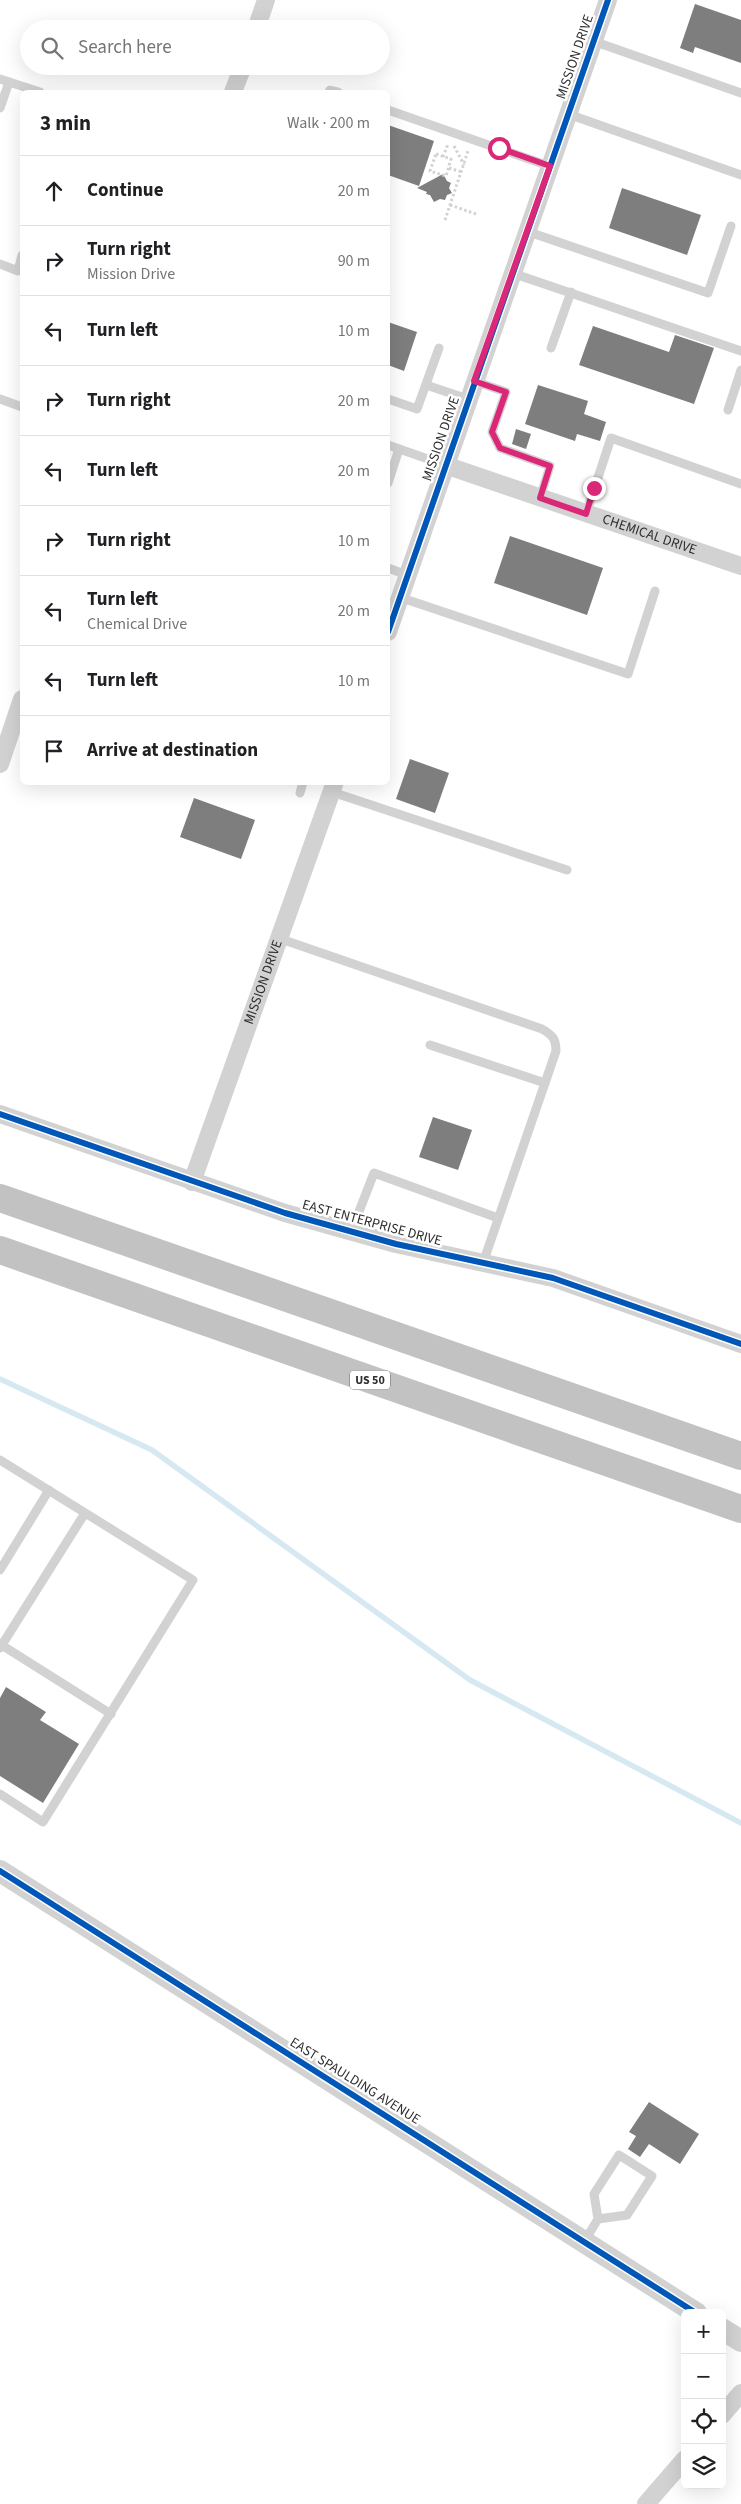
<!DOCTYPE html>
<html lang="en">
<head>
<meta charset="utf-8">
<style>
	:root { --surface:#fff; --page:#f2f2f2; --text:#202124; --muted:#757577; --line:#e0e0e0 }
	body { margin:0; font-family:"Source Sans 3",sans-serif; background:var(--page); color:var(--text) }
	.controls { position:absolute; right:15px; bottom:15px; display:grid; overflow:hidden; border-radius:8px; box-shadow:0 5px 20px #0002 }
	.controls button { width:45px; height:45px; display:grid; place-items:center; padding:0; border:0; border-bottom:1px solid var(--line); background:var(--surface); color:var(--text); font:25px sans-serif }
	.stop { position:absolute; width:15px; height:15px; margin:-11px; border:4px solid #db2777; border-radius:50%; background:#fff }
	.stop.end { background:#db2777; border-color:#fff; box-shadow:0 1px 5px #0008 }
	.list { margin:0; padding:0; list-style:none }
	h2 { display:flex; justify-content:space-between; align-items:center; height:65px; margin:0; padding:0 20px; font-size:21px }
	h2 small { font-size:16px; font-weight:400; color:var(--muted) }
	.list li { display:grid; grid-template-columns:32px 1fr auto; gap:15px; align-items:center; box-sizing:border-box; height:70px; padding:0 20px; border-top:1px solid var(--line) }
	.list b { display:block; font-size:19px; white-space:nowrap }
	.list p { margin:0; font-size:16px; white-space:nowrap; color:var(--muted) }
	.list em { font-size:16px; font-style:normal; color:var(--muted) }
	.icon { flex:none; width:28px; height:28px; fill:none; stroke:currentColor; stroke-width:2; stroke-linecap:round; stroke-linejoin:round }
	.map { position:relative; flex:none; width:741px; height:2504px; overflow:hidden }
	.search { position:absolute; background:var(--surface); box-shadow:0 5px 20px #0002; left:20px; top:20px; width:370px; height:55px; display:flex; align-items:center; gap:12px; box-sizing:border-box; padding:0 18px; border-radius:28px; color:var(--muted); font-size:19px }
	.panel { position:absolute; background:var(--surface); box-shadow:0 5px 20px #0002; left:20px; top:90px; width:370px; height:695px; border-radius:8px }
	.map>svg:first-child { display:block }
</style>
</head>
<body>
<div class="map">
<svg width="741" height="2504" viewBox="0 0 741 2504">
	<rect width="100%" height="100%" fill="#fff"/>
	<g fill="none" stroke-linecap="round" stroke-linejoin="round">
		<path stroke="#d6e8f2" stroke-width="5.5" d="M 0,1379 L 152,1450 L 470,1680 L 741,1823"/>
	</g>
	<g fill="#7e7e7e">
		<path d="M 695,4 L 741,20 L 741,63 L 695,47 L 693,53 L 680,48 Z"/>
		<path d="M 388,125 L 434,141 L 419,186 L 388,175 Z"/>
		<path d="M 443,174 L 447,181 L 451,183 L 449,188 L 452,193 L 447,195 L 445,200 L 440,199 L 434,202 L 430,195 L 426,194 L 427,192 L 417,188 Z"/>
		<path d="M 622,188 L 701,215 L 687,255 L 609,228 Z"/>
		<path d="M 388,322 L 417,332 L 404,371 L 388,365 Z"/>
		<path d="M 593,326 L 669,352 L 675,335 L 714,348 L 694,404 L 579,365 Z"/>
		<path d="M 538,385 L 588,401 L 584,414 L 606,422 L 600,441 L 577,434 L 575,441 L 525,424 Z"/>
		<path d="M 516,429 L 531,434 L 526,449 L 512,444 Z"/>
		<path d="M 510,536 L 603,568 L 587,615 L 494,583 Z"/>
		<path d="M 410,759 L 449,773 L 435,813 L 396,799 Z"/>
		<path d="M 194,798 L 255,820 L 241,859 L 180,837 Z"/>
		<path d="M 433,1117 L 472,1130 L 458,1170 L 419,1157 Z"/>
		<path d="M 6,1687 L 46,1712 L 40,1720 L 79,1744 L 43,1803 L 0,1776 L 0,1698 Z"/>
		<path d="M 649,2102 L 699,2134 L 680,2164 L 649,2144 L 640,2157 L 628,2149 L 636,2136 L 629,2132 Z"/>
	</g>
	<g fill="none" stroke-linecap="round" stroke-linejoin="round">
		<g stroke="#d2d2d2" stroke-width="3" stroke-dasharray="2.5 2.5" stroke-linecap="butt">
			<path d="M 454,146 L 464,165"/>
			<path d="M 436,154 L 451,159 L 446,176 L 430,171 Z"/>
			<path d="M 443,157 L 448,144"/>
			<path d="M 449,168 L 462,172"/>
			<path d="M 450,205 L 476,214"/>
			<path d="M 445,220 L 468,151"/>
		</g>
		<g stroke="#d2d2d2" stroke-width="9">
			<path d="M 593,41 L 741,93"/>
			<path d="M 0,79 L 40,92"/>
			<path d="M 329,92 L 330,90 L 338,92"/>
			<path d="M 0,108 L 9,82"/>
			<path d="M 388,110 L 549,166"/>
			<path d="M 568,114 L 741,175"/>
			<path d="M 526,231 L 708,293 L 731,226"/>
			<path d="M 0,264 L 18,271 L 22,255"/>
			<path d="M 512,273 L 741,351"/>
			<path d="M 551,348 L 571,292"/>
			<path d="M 474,381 L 506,392 L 492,432 L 500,448 L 550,466 L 540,498"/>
			<path d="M 426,385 L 468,399"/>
			<path d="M 0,399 L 22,407"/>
			<path d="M 388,399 L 417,409 L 439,348"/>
			<path d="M 728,410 L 741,370"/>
			<path d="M 388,445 L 445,465"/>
			<path d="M 388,483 L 399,449"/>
			<path d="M 586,514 L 611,438 L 741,484"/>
			<path d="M 388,568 L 407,575"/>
			<path d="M 399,597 L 628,674 L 655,591"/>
			<path d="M 332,792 L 567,870"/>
			<path d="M 300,793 L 303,782"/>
			<path d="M 281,939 L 542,1029 C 552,1035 556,1038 556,1051 L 483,1263"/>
			<path d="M 430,1045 L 545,1083"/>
			<path d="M 351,1232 L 374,1173 L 498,1218"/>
			<path d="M 0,1460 L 193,1580 L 43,1822 L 0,1794"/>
			<path d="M 0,1570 L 49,1490"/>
			<path d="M 0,1644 L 111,1714"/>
			<path d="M 0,1648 L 85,1513"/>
			<path d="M 584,2242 L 598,2219 L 594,2194 L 619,2155 L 652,2176 L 627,2215 L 598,2219"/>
		</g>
		<g stroke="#d2d2d2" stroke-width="18">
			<path d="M 256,29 L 266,0"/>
			<path d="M 233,92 L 243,66"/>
			<path id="s1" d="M 445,465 L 741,566"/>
			<path d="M 388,632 L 608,0"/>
			<path d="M 0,764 L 22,699"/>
			<path d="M 0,1114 L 285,1213 L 396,1244 L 553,1278 L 741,1344"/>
			<path id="s2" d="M 192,1182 L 335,782"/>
			<path d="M 722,2415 L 741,2393"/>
			<path d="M 646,2504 L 685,2459"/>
		</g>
		<g stroke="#d2d2d2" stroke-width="22">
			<path d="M 0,1871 L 696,2313"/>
			<path d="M 722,2329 L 741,2341"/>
		</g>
		<g stroke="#c2c2c2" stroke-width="28">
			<path d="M 0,1198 L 741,1456"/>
			<path d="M 0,1250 L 741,1509"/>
		</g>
		<defs>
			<g id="cycleway">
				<path d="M 388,632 L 608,0"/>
				<path d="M 0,1114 L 285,1213 L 396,1244 L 553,1278 L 741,1344"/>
				<path d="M 0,1871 L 696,2313"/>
			</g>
		</defs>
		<use href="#cycleway" stroke="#fff" stroke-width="9"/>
		<use href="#cycleway" stroke="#0057b8" stroke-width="6"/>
	</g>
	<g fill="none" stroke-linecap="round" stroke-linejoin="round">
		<path stroke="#db2777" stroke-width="6" d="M 499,148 L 550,166 L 474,381 L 506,392 L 492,432 L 500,448 L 550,466 L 540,498 L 586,514 L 594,488"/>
	</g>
	<g text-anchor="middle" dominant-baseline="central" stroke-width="5" stroke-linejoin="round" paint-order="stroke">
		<rect fill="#fff" stroke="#6c6c6c" stroke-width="1" x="350" y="1370.5" width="40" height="19" rx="4"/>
		<g font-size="12" font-weight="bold" fill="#2d2d2d">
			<text x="370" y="1380">US 50</text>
		</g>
		<g font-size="14" fill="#2d2d2d" stroke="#fff">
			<text transform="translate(575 57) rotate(-71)">MISSION DRIVE</text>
			<text transform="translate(441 439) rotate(-71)">MISSION DRIVE</text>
			<text stroke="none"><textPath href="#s1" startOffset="216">CHEMICAL DRIVE</textPath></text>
			<text stroke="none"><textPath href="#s2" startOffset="212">MISSION DRIVE</textPath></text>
			<text transform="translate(372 1223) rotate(15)">EAST ENTERPRISE DRIVE</text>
			<text transform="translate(355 2081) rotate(32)">EAST SPAULDING AVENUE</text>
		</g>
	</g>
</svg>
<div class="controls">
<button>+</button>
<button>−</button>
<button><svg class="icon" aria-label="locate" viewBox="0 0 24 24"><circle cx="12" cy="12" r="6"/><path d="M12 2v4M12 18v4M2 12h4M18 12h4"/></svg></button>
<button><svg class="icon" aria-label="layers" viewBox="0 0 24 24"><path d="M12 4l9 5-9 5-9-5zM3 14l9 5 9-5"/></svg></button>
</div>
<div class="stop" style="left:499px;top:148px"></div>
<div class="stop end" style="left:594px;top:488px"></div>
<div class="search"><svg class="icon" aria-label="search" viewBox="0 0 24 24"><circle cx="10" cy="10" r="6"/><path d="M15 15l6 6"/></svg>Search here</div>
<section class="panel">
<h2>3 min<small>Walk · 200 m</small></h2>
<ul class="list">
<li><svg class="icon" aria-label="ahead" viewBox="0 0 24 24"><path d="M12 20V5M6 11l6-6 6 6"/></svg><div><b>Continue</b></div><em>20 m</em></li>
<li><svg class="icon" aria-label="right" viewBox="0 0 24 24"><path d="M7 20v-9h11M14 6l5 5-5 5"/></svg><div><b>Turn right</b><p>Mission Drive</p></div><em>90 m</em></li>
<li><svg class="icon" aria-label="left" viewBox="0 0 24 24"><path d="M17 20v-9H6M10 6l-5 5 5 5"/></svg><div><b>Turn left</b></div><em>10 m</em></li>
<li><svg class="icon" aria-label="right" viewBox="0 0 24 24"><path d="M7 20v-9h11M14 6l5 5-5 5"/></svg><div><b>Turn right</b></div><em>20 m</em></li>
<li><svg class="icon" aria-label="left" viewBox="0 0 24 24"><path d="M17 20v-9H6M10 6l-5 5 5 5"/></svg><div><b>Turn left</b></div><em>20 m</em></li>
<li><svg class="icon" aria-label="right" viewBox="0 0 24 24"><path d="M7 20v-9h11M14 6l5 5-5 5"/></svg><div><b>Turn right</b></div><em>10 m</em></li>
<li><svg class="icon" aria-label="left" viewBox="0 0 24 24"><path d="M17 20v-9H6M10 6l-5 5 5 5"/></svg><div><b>Turn left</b><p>Chemical Drive</p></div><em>20 m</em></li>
<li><svg class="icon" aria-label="left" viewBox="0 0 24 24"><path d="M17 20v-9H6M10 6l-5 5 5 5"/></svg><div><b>Turn left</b></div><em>10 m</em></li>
<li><svg class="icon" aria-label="arrive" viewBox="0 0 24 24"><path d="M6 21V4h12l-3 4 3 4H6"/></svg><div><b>Arrive at destination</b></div></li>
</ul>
</section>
</div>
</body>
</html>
